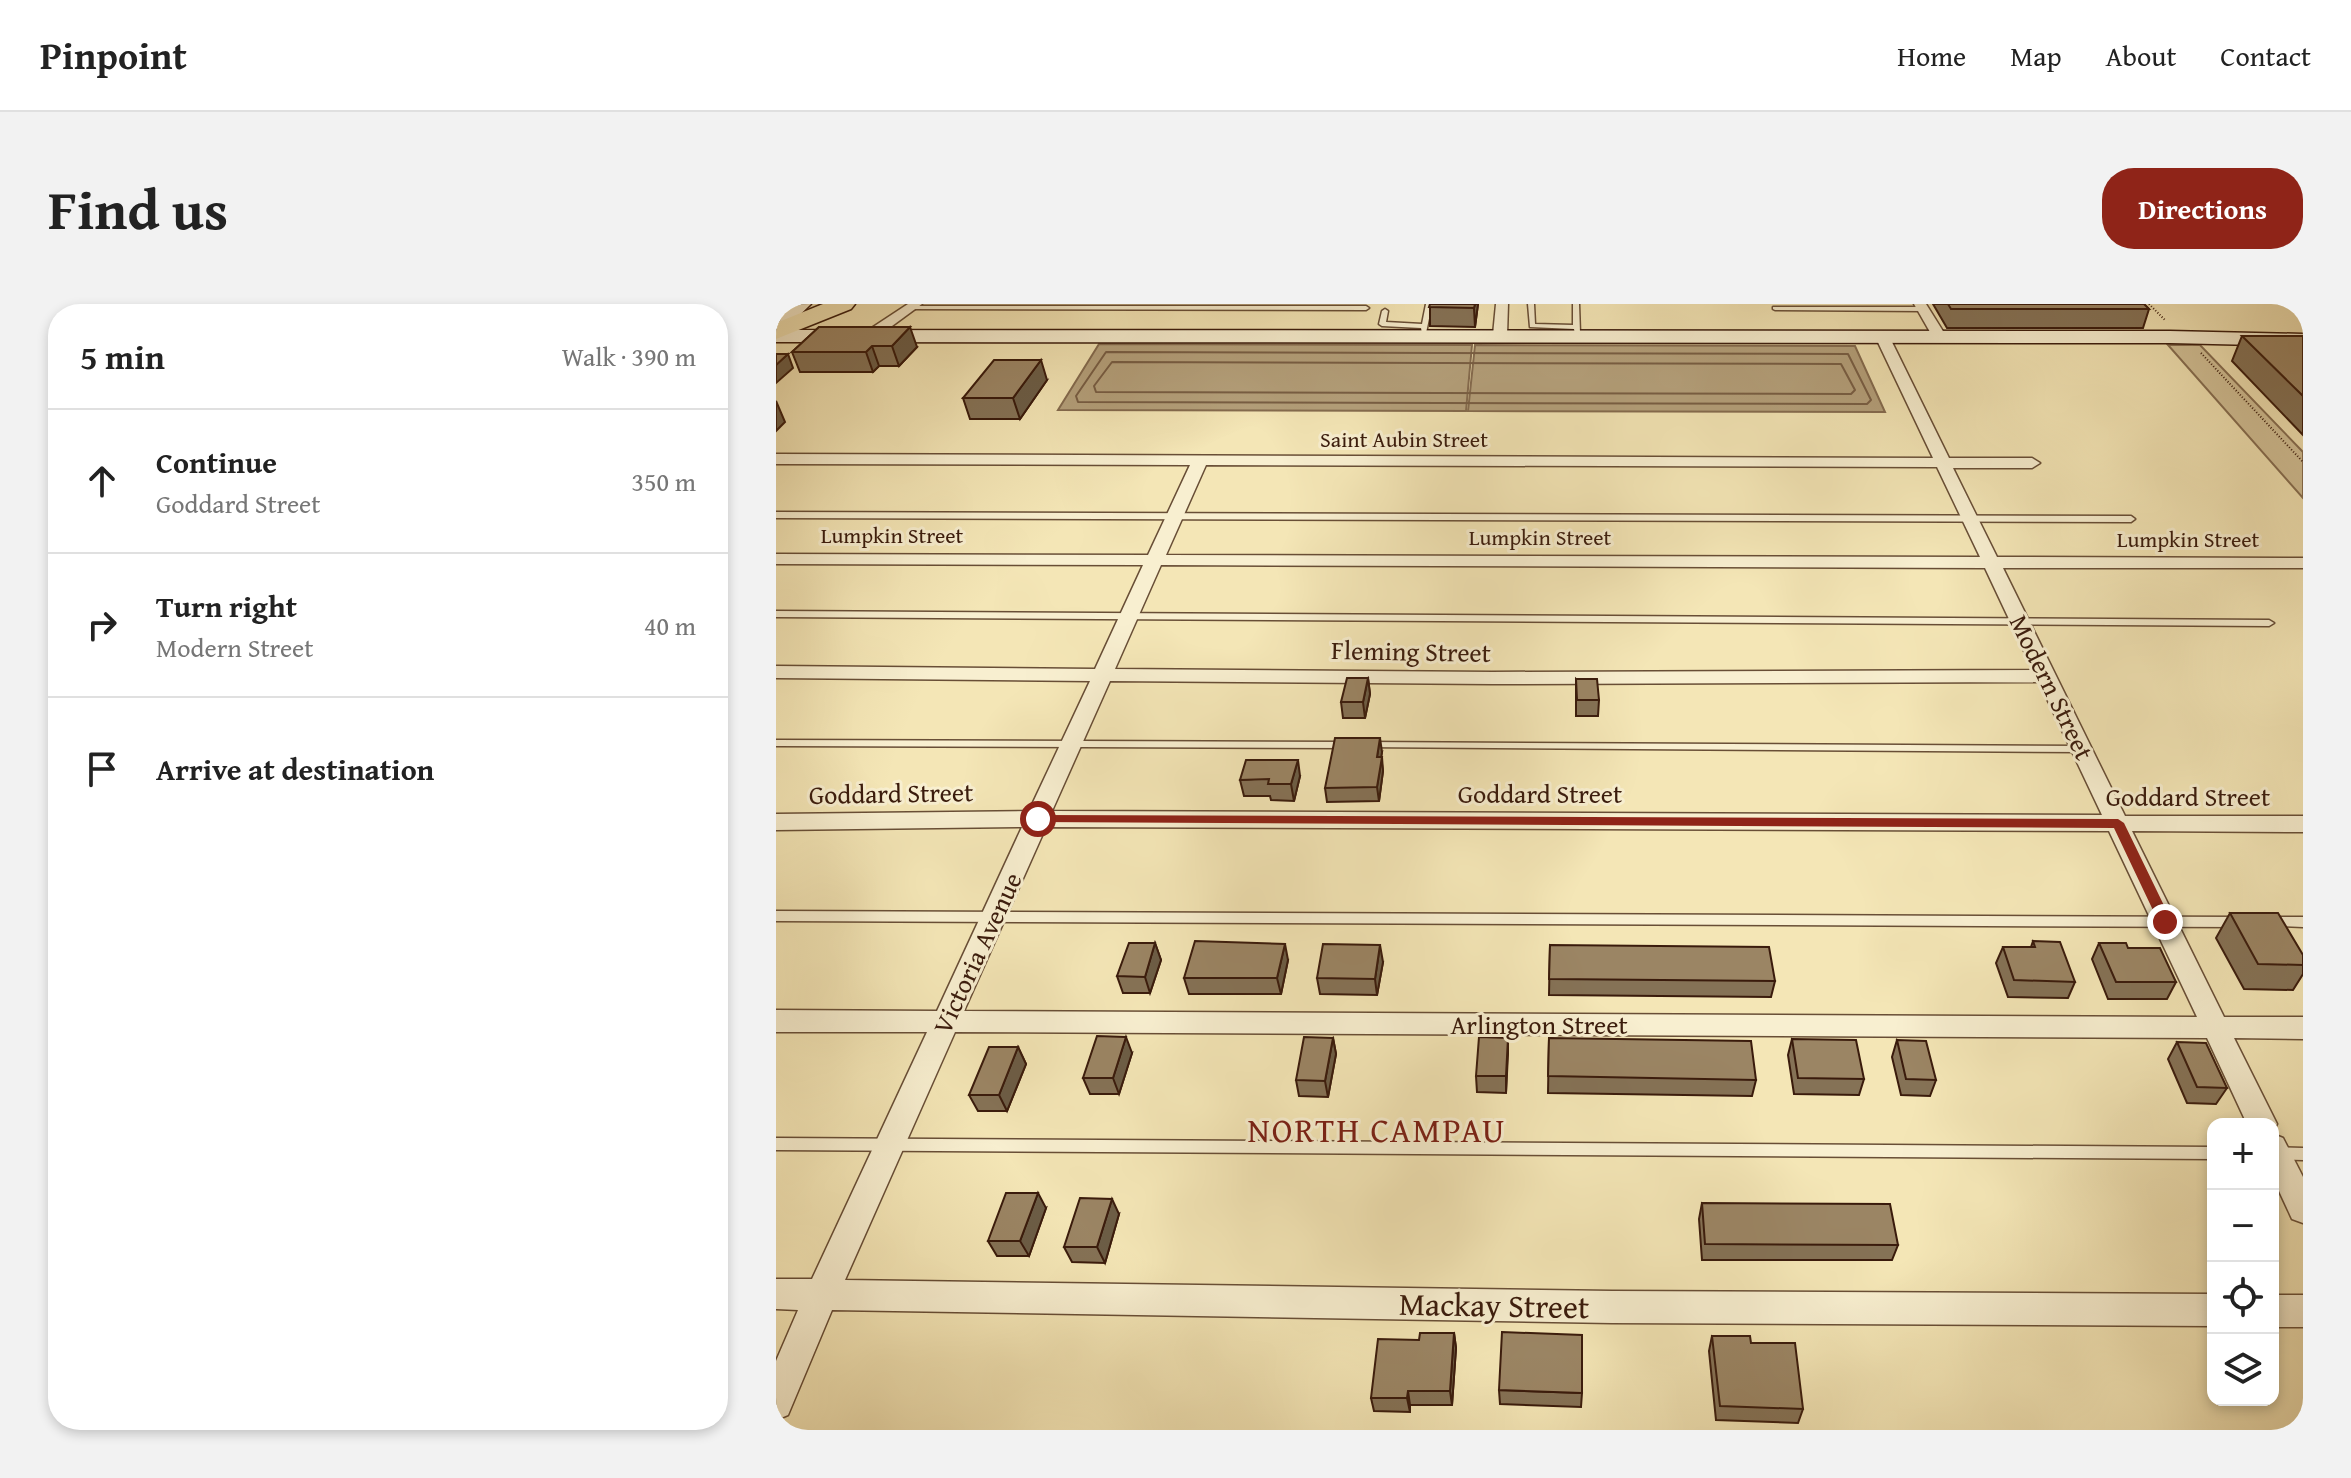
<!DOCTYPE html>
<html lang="en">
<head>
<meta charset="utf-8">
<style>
	:root { --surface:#fff; --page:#f2f2f2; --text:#222; --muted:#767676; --line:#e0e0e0; --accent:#8f2418 }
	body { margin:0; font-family:"Gentium Book Plus",serif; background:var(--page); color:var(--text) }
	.controls { position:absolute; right:24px; bottom:24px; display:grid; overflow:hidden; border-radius:16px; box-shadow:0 4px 12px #0003 }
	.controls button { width:72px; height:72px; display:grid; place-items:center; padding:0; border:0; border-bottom:2px solid var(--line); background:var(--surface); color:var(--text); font:40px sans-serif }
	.stop { position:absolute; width:24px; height:24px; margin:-18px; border:6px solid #8f2418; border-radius:50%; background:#fff }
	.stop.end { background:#8f2418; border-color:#fff; box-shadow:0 2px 8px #0008 }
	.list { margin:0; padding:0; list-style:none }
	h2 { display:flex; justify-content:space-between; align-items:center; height:104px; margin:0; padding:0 32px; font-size:34px }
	h2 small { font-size:26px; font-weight:400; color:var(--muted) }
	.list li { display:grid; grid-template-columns:52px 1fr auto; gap:24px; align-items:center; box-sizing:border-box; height:144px; padding:0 32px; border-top:2px solid var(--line) }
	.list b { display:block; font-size:30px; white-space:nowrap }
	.list p { margin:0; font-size:26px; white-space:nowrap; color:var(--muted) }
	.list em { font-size:26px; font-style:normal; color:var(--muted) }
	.icon { flex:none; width:44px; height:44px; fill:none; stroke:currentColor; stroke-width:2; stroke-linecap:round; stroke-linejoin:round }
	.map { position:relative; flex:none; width:1527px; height:1126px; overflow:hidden; border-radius:32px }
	header { display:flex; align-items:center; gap:48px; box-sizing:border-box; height:112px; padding:0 40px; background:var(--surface); border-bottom:2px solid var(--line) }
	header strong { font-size:38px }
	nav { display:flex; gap:44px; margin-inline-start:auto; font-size:28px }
	.intro { display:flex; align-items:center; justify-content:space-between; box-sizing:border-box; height:192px; padding:0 48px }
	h1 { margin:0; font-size:56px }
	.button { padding:20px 36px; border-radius:32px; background:var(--accent); color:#fff; font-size:28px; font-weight:700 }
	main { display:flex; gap:48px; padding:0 48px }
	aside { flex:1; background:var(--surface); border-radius:32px; box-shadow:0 4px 12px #0003 }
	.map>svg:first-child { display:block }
</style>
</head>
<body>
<header>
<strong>Pinpoint</strong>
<nav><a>Home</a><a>Map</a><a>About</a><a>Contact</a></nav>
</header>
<div class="intro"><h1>Find us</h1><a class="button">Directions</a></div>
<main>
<aside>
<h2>5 min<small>Walk · 390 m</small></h2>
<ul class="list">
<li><svg class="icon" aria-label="ahead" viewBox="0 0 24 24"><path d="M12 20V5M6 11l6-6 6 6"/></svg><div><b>Continue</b><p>Goddard Street</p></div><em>350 m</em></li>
<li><svg class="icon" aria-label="right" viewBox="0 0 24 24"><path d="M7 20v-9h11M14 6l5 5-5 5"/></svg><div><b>Turn right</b><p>Modern Street</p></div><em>40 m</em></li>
<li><svg class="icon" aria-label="arrive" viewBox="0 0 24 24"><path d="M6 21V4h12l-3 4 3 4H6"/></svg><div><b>Arrive at destination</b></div></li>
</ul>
</aside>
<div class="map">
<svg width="1527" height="1126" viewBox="0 0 1527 1126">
	<rect width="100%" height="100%" fill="#f4e6b6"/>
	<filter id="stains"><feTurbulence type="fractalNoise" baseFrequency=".0025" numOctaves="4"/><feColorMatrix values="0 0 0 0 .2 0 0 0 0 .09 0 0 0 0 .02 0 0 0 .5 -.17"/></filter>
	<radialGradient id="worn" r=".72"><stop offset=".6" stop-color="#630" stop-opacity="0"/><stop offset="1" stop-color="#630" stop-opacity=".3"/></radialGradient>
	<path fill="#d4c399" stroke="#876f52" stroke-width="2" d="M 1392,41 L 1424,41 L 1527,148 L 1527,194 Z"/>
	<g fill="#b5a17c" stroke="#846b4f" stroke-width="2">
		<path d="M 323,40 L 696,41 L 690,107 L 282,106 Z"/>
		<path d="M 699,41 L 1079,42 L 1109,108 L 692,107 Z"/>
	</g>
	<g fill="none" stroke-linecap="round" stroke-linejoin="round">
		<g stroke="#785e44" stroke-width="2">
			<path d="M 330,48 L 1072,50 L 1095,96 L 1091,100 L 302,98 L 300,92 Z"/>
			<path d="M 336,58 L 1065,60 L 1079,86 L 1075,90 L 320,88 L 318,82 Z"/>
		</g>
		<defs>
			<g id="lane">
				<path d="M 650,0 L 656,0 L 650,29 L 646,29 L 645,24 L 606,22 L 603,20 L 606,7 L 609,5 L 612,7 L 610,18 L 646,20 Z"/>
				<path d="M 752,0 L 758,0 L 759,20 L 797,21 L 797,0 L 803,0 L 804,29 L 799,30 L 798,25 L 754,23 Z"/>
				<path d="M 131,2 L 590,2 L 593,4 L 590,6 L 133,5 L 130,3 Z"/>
				<path d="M 997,3 L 1147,3 L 1150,5 L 1147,7 L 999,6 L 997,5 Z"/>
				<path d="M 0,208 L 1355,212 L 1359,215 L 1355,218 L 0,214 Z"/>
				<path d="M 0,307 L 1493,316 L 1498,319 L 1493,322 L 0,313 Z"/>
				<path d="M 0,436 L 571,438 L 576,441 L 571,444 L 0,442 Z"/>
				<path d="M 589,438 L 1306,442 L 1311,445 L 1306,448 L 585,443 L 584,441 L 585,439 Z"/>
				<path d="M 0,607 L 1465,613 L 1469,615 L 1471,618 L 1469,621 L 1465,623 L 0,617 Z"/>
				<path d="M 1491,613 L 1527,613 L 1527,623 L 1487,621 L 1485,618 L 1487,615 Z"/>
				<path d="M 0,834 L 1437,843 L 1437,855 L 0,846 Z"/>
				<path d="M 1497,843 L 1527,844 L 1527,856 L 1497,855 Z"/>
			</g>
			<g id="street">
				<path d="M 132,0 L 146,0 L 101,33 L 91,33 L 91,27 Z"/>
				<path d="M 720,0 L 732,0 L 731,31 L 724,35 L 717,31 Z"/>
				<path d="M 1138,0 L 1150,0 L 1170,32 L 1168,35 L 1158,35 Z"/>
				<path d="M 1106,28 L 1113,32 L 1173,154 L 1256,154 L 1264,159 L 1256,164 L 1177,164 L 1221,253 L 1527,254 L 1527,264 L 1227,264 L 1349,512 L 1527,512 L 1527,528 L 1356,527 L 1448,713 L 1527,713 L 1527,735 L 1458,734 L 1501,820 L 1497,827 L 1497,820 L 1471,820 L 1431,734 L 179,728 L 69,976 L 836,987 L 1437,990 L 1437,1022 L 836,1019 L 56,1006 L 12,1111 L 0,1116 L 0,1057 L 22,1006 L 0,1005 L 0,975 L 36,975 L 151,728 L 0,728 L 0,706 L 161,707 L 246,523 L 0,526 L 0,510 L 253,507 L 314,377 L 0,374 L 0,362 L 319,365 L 367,261 L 0,260 L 0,250 L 372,251 L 414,161 L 0,160 L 0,150 L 1157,154 L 1099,32 ZM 430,161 L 1161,163 L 1204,253 L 390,251 ZM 385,261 L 1209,264 L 1257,366 L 716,368 L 339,365 ZM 334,377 L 716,380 L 1263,378 L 1326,511 L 276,507 ZM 270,523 L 1333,527 L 1421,713 L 188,707 Z"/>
				<path d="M 1497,830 L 1507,834 L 1527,873 L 1527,919 L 1516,915 L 1497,874 Z"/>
				<rect x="1497" y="991" width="30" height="32"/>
			</g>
			<path id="secondary" d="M 15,0 L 35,0 L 8,26 L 1394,27 L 1527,30 L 1527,42 L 1394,39 L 0,38 L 0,14 Z"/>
			<path id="highway" d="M 47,0 L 79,0 L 75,5 L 0,35 L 0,19 Z"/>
		</defs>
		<use href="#lane" stroke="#684e36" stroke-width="3"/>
		<use href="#street" stroke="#684e36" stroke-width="3"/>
		<use href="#secondary" stroke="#3a1b0c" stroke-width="3"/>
		<use href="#highway" stroke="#3a1b0c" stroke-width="3"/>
		<g stroke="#3a1b0c" stroke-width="2" stroke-dasharray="1 2" stroke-linecap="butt">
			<path d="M 1373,0 L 1389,16"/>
			<path d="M 1425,49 L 1527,158"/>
		</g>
		<use href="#lane" fill="#f8efd0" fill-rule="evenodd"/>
		<use href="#street" fill="#f8efd0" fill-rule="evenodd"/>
		<use href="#secondary" fill="#f8efd0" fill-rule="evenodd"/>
		<use href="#highway" fill="#f4e6b6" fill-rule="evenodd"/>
	</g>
	<g fill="#857256" stroke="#3a1b0c" stroke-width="2">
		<path d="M 654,0 L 702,0 L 699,23 L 654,22 Z"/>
		<path d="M 1157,0 L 1368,0 L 1373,5 L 1367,24 L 1171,24 Z"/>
		<path d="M 43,23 L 141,43 L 123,62 L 103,62 L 97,68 L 24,68 L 16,48 Z"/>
		<path d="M 1466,32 L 1527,32 L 1527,131 L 1456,57 Z"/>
		<path d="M 271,76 L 244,115 L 194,115 L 187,94 Z"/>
		<path d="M 592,374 L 594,390 L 589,414 L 567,414 L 565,398 Z"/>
		<path d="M 800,375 L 823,396 L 822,412 L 800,412 Z"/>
		<path d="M 606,448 L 605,453 L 607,467 L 603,497 L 551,498 L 549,484 Z"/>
		<path d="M 524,472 L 518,497 L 495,496 L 494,492 L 468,492 L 464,476 Z"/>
		<path d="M 1454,609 L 1527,651 L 1527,670 L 1517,686 L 1468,685 L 1440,634 Z"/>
		<path d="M 1257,637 L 1299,678 L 1292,694 L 1232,693 L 1220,659 L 1227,643 L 1255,643 Z"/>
		<path d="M 379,639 L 385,656 L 374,689 L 347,689 L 341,672 Z"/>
		<path d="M 1323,639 L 1352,644 L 1400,678 L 1391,695 L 1332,695 L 1316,655 Z"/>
		<path d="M 774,641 L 999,677 L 995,693 L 773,691 Z"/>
		<path d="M 512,656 L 505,690 L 413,690 L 408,674 Z"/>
		<path d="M 607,658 L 601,691 L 544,690 L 541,674 Z"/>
		<path d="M 557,734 L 560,750 L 552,793 L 523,792 L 520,776 Z"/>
		<path d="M 732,734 L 730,789 L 701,788 L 700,772 Z"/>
		<path d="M 773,734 L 980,776 L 976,792 L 772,789 Z"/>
		<path d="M 1016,735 L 1088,775 L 1083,791 L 1018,790 L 1012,751 Z"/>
		<path d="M 1121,736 L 1160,776 L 1154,792 L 1125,791 L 1116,753 Z"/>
		<path d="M 1401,738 L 1451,784 L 1440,800 L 1411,799 L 1392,755 Z"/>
		<path d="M 242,743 L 250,760 L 231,807 L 202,807 L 193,791 Z"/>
		<path d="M 356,749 L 343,790 L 314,790 L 307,774 Z"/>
		<path d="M 926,899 L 1122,941 L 1116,956 L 926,956 L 923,915 Z"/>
		<path d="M 270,904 L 253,952 L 221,952 L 212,937 Z"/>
		<path d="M 343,910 L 329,959 L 296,958 L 288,943 Z"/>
		<path d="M 678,1029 L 680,1044 L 676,1101 L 634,1101 L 634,1108 L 598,1107 L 595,1094 L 643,1036 Z"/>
		<path d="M 936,1032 L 975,1039 L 1027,1105 L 1022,1119 L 940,1116 L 933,1047 Z"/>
		<path d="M 723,1086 L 806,1089 L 805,1103 L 724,1100 Z"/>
	</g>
	<g fill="#6c5d46" stroke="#3a1b0c" stroke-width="2">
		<path d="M 699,0 L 702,0 L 699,23 L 698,4 Z"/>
		<path d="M 134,23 L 141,43 L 123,62 L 116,42 Z"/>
		<path d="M 96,42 L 103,62 L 97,68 L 90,48 Z"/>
		<path d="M 12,50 L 17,64 L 0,79 L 0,61 Z"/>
		<path d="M 265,56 L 271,76 L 244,115 L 237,94 Z"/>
		<path d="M 0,97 L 9,118 L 0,127 Z"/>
		<path d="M 592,374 L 594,390 L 589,414 L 587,398 Z"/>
		<path d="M 604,434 L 606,448 L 603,467 L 601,453 Z"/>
		<path d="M 606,453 L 607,467 L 603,497 L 601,483 Z"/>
		<path d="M 522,456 L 524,472 L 518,497 L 515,480 Z"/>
		<path d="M 379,639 L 385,656 L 374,689 L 369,673 Z"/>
		<path d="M 509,640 L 512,656 L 505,690 L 501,674 Z"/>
		<path d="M 604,641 L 607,658 L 601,691 L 599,675 Z"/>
		<path d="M 350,733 L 356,749 L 343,790 L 337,774 Z"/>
		<path d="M 557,734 L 560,750 L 552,793 L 549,777 Z"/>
		<path d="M 732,734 L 732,750 L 730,789 L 730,772 Z"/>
		<path d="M 242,743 L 250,760 L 231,807 L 223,791 Z"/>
		<path d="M 262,889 L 270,904 L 253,952 L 244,937 Z"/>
		<path d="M 336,895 L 343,910 L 329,959 L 321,943 Z"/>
		<path d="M 678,1029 L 680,1044 L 676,1101 L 674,1087 Z"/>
		<path d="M 632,1087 L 634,1101 L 634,1108 L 631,1094 Z"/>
	</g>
	<g fill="#9b8564" stroke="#3a1b0c" stroke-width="2">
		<path d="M 654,0 L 699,0 L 698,4 L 653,3 Z"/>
		<path d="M 1172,0 L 1368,0 L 1373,5 L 1175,5 Z"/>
		<path d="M 43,23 L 134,23 L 116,42 L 96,42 L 90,48 L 16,48 Z"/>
		<path d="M 1466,32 L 1527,32 L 1527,92 Z"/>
		<path d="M 0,50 L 12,50 L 0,61 Z"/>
		<path d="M 218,56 L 265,56 L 237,94 L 187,94 Z"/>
		<path d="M 571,374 L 592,374 L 587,398 L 565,398 Z"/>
		<path d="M 800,375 L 821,375 L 823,396 L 801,396 Z"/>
		<path d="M 559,434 L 604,434 L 601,453 L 606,453 L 601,483 L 549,484 Z"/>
		<path d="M 470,456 L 522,456 L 515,480 L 492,480 L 493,475 L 464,476 Z"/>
		<path d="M 1454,609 L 1502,609 L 1527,651 L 1527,661 L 1482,660 Z"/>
		<path d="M 419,637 L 509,640 L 501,674 L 408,674 Z"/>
		<path d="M 1257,637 L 1284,638 L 1299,678 L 1238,676 L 1227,643 L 1259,643 Z"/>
		<path d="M 353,639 L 379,639 L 369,673 L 341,672 Z"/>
		<path d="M 1323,639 L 1350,639 L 1352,644 L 1384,644 L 1400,678 L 1340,678 Z"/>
		<path d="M 547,640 L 604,641 L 599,675 L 541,674 Z"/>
		<path d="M 774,641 L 993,643 L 999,677 L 773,675 Z"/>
		<path d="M 321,732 L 350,733 L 337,774 L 307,774 Z"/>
		<path d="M 528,733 L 557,734 L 549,777 L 520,776 Z"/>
		<path d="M 703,733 L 732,734 L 730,772 L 700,772 Z"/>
		<path d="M 773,734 L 975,737 L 980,776 L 772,772 Z"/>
		<path d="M 1016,735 L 1080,736 L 1088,775 L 1022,774 Z"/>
		<path d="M 1121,736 L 1150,737 L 1160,776 L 1130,775 Z"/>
		<path d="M 1401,738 L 1430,739 L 1451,784 L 1421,783 Z"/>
		<path d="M 213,743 L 242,743 L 223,791 L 193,791 Z"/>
		<path d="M 230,889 L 262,889 L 244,937 L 212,937 Z"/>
		<path d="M 304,894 L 336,895 L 321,943 L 288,943 Z"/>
		<path d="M 926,899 L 1114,900 L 1122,941 L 929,940 Z"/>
		<path d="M 726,1028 L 806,1031 L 806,1089 L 723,1086 Z"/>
		<path d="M 644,1029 L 678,1029 L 674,1087 L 632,1087 L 631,1094 L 595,1094 L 602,1035 L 643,1036 Z"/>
		<path d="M 936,1032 L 974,1032 L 975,1039 L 1019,1039 L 1027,1105 L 944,1102 Z"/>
	</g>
	<path fill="#8f2418" d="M 262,511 L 1342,515 L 1348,519 L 1396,618 L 1394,621 L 1384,621 L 1338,524 L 258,518 L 258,512 Z"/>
	<g text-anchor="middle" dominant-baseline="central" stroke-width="6" stroke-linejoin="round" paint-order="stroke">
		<g font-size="22" fill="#3a1b0c" stroke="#f8efd0">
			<text x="628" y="135">Saint Aubin Street</text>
			<text x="116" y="231">Lumpkin Street</text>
			<text x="764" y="233">Lumpkin Street</text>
			<text x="1412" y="235">Lumpkin Street</text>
		</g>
		<g font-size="26" fill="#3a1b0c" stroke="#f8efd0">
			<text transform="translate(635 347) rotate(1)">Fleming Street</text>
			<text transform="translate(1276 383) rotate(64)">Modern Street</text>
			<text transform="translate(115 489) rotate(-1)">Goddard Street</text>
			<text x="764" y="489">Goddard Street</text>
			<text x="1412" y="492">Goddard Street</text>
			<text transform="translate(201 649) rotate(-65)">Victoria Avenue</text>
			<text x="763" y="720">Arlington Street</text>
		</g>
		<g font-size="32" fill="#3a1b0c" stroke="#f8efd0">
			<text transform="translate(718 1001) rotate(1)">Mackay Street</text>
		</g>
		<g font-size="34" letter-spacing="2" fill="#7a1f14" stroke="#f8efd0">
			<text x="601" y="825">NORTH CAMPAU</text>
		</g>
	</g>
	<rect width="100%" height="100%" filter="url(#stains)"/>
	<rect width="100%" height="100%" fill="url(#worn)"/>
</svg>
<div class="controls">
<button>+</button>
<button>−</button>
<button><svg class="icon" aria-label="locate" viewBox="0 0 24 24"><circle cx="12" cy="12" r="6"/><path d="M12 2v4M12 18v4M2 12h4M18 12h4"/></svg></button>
<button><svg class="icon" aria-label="layers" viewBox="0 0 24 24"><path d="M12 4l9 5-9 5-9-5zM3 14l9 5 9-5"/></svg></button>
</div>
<div class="stop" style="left:262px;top:515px"></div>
<div class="stop end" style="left:1389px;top:618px"></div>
</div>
</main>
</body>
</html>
